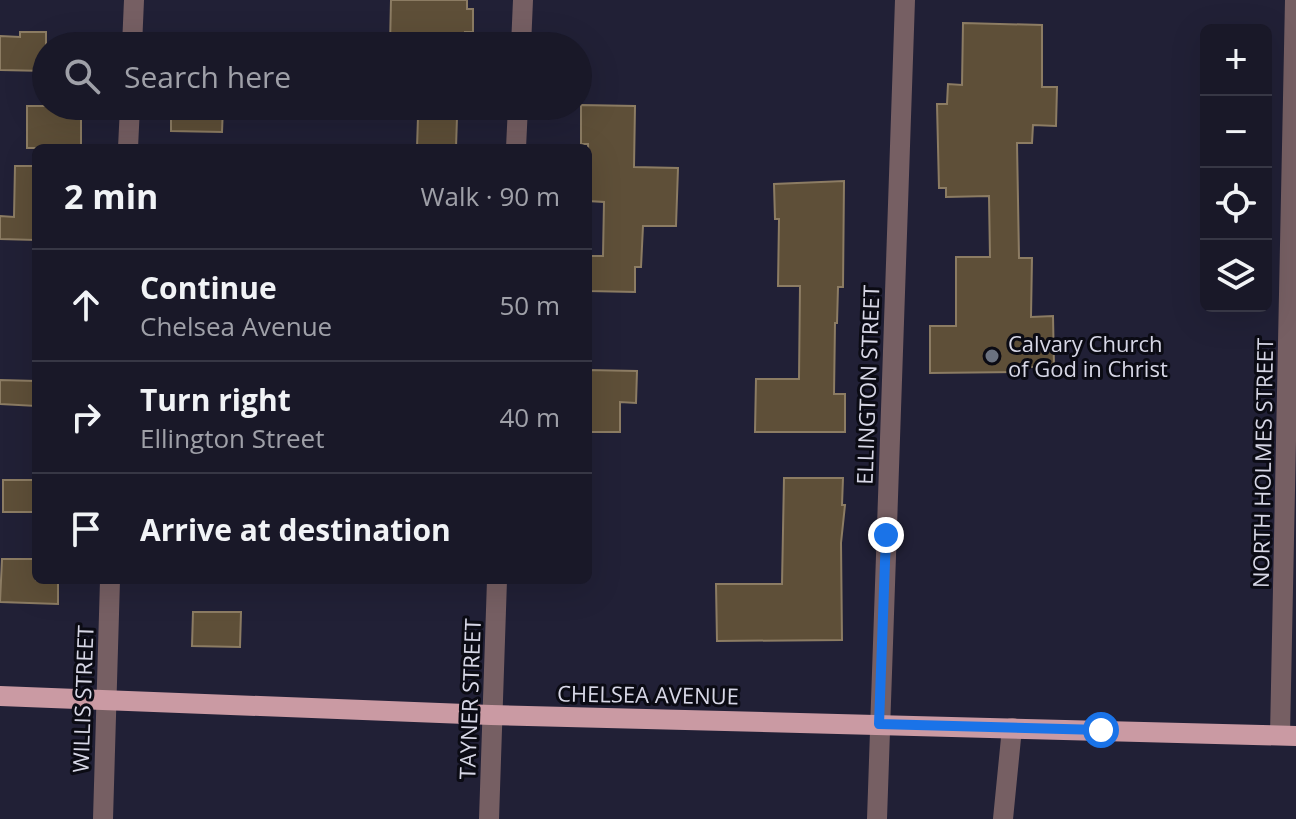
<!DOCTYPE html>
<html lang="en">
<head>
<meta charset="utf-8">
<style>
	:root { --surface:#191828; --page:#222130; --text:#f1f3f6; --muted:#9fa0a8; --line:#373745 }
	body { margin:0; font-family:"Open Sans",sans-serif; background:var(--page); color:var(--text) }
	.controls { position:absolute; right:24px; top:24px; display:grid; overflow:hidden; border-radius:12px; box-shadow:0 8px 32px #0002 }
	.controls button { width:72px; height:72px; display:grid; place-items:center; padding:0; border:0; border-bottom:2px solid var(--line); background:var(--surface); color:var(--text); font:40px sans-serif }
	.stop { position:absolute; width:24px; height:24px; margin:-18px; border:6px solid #1a73e8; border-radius:50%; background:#fff }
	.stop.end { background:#1a73e8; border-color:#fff; box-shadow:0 2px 8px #0008 }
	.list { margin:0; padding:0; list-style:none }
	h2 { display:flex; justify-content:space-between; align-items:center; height:104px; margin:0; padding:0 32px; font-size:34px }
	h2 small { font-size:26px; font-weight:400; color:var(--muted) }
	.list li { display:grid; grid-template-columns:52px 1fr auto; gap:24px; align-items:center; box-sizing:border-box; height:112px; padding:0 32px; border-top:2px solid var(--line) }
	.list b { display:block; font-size:30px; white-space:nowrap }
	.list p { margin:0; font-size:26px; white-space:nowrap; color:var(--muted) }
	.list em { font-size:26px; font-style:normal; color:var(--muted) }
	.icon { flex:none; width:44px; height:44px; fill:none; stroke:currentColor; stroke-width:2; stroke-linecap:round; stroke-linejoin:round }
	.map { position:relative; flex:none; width:1296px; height:819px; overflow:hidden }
	.search { position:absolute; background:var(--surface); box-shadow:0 8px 32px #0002; left:32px; top:32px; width:560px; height:88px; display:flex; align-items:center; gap:20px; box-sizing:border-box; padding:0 28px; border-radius:44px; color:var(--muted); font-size:30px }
	.panel { position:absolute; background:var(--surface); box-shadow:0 8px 32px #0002; left:32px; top:144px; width:560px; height:440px; border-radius:12px }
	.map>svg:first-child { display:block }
</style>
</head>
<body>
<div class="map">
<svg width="1296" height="819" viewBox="0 0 1296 819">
	<rect width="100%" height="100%" fill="#212036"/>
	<g fill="#5e4f38" stroke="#8c7c63" stroke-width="2">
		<path d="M 391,0 L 467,0 L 467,9 L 473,9 L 473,32 L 465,32 L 465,40 L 439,40 L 439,46 L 390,46 Z"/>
		<path d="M 963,23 L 1042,25 L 1042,87 L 1057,87 L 1056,126 L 1033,125 L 1032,143 L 1017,143 L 1019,258 L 1032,258 L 1031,317 L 1053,316 L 1054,367 L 1023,367 L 1023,371 L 1019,372 L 930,373 L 930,326 L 956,326 L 956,257 L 990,257 L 989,196 L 946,197 L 946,188 L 939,188 L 937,104 L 947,104 L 948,84 L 962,85 Z"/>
		<path d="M 20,32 L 46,32 L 46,71 L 0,70 L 0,36 L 20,37 Z"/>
		<path d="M 581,105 L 635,106 L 634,167 L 678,168 L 676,226 L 643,226 L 641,267 L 635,267 L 635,292 L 588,291 L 588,256 L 603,256 L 604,202 L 588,201 L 588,144 L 581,144 Z"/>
		<rect x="27" y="106" width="54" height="42"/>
		<path d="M 171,106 L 223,106 L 222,132 L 171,131 Z"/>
		<path d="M 418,117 L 457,117 L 456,148 L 417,148 Z"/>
		<path d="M 15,166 L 36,166 L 36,240 L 0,239 L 0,216 L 14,217 Z"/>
		<path d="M 844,181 L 843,287 L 838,287 L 837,323 L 835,323 L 834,394 L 845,394 L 845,432 L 755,432 L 756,379 L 799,379 L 800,286 L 778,286 L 779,219 L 775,219 L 774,184 Z"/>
		<path d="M 588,370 L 637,371 L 636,403 L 620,402 L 620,432 L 588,432 Z"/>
		<path d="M 0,380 L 36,381 L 36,406 L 0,404 Z"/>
		<path d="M 784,478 L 843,478 L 842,505 L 845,505 L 841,543 L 842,640 L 717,641 L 716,584 L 782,584 Z"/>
		<rect x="3" y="480" width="33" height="32"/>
		<path d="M 2,559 L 36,559 L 36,580 L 58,580 L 58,604 L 0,602 Z"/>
		<path d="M 193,612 L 241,612 L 240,647 L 192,646 Z"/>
	</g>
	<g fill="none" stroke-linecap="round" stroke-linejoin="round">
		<g stroke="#765f63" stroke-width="20">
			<path d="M 132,46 L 134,0"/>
			<path d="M 521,46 L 523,0"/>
			<path d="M 128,148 L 130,106"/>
			<path d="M 516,148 L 518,106"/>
			<path d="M 1280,735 L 1295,0"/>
			<path d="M 103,819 L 110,580"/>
			<path d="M 489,819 L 497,580"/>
			<path d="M 877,819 L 905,0"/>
			<path d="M 1003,819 L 1012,728"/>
		</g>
		<path stroke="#ca9aa3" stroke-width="20" d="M 0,696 L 491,715 L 1296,736"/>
	</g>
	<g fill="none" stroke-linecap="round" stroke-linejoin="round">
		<path stroke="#1a73e8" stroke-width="10" d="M 886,535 L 879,724 L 1101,730"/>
	</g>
	<circle fill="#6b7280" stroke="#0b0b14" stroke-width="3" cx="992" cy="356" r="8"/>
	<g text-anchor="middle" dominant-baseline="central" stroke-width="6" stroke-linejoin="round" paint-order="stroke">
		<g font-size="22" fill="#d7d7e6" stroke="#0b0b14" text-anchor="start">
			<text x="1008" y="343">Calvary Church<tspan x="1008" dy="25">of God in Christ</tspan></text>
		</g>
		<g font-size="22" fill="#d7d7e6" stroke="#0b0b14">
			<text transform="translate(867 385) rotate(-88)">ELLINGTON STREET</text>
			<text transform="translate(1262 463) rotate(-89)">NORTH HOLMES STREET</text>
			<text transform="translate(648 694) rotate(1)">CHELSEA AVENUE</text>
			<text transform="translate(82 699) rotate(-88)">WILLIS STREET</text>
			<text transform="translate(469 699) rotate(-88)">TAYNER STREET</text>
		</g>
	</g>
</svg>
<div class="controls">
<button>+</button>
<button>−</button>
<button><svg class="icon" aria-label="locate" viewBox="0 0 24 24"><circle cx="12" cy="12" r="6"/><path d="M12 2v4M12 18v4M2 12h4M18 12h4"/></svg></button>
<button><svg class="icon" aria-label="layers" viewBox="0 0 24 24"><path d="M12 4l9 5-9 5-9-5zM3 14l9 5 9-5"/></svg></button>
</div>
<div class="stop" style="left:1101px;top:730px"></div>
<div class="stop end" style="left:886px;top:535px"></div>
<div class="search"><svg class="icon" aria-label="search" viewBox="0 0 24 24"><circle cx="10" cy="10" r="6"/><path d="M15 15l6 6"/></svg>Search here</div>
<section class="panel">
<h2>2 min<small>Walk · 90 m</small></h2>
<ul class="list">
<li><svg class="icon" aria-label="ahead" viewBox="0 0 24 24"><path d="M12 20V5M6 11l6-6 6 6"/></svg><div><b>Continue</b><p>Chelsea Avenue</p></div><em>50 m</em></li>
<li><svg class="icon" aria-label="right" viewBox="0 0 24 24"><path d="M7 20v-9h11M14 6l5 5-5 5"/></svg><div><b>Turn right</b><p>Ellington Street</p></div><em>40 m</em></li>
<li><svg class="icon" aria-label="arrive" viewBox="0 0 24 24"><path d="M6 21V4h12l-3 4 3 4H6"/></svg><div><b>Arrive at destination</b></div></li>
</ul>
</section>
</div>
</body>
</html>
